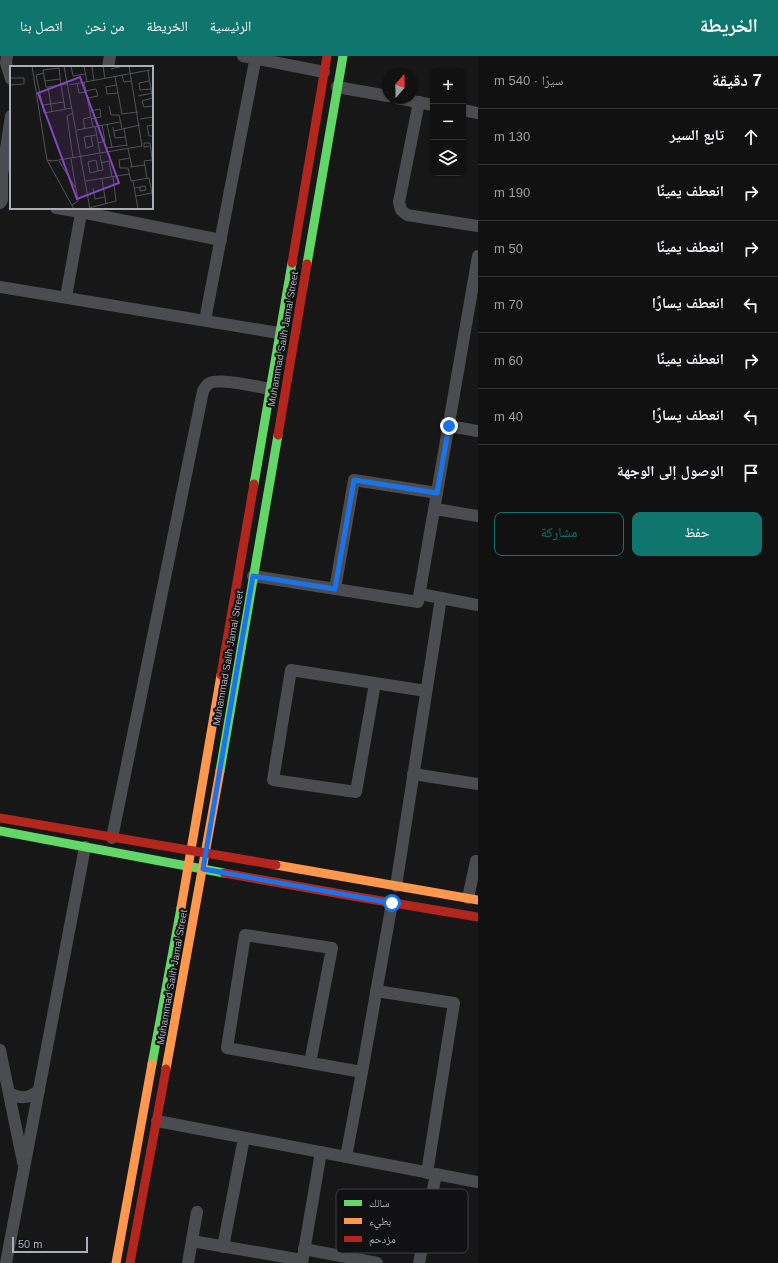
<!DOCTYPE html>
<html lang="ar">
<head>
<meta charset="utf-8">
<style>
	:root { --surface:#111; --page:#1a1a1a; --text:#f1f3f6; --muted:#9c9d9f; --line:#303131; --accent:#0f766e }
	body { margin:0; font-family:Arial,"Noto Naskh Arabic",sans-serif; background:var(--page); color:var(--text); direction:rtl }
	.controls { position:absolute; right:12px; top:12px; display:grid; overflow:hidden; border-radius:8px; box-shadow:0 1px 3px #0004 }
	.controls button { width:36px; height:36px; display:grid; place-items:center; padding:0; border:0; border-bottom:1px solid var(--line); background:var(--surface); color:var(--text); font:20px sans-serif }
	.compass { position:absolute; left:382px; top:12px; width:36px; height:36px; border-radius:50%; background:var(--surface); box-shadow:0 1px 3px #0004; rotate:20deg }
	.scale { position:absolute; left:12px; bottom:10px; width:76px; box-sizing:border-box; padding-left:4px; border:2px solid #a8adb8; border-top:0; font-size:11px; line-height:14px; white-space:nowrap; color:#a8adb8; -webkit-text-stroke:3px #111113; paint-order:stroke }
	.stop { position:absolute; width:12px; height:12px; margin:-9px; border:3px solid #1a73e8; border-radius:50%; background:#fff }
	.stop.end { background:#1a73e8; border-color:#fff; box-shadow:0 1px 4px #0008 }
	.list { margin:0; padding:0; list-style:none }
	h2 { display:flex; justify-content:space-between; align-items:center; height:52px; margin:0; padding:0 16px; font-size:17px }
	h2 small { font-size:13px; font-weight:400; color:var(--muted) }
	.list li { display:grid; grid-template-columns:26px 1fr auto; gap:12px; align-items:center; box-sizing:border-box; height:56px; padding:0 16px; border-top:1px solid var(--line) }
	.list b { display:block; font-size:15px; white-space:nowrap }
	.list em { font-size:13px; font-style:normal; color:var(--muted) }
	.actions { display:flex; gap:8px; padding:12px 16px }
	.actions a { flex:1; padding:9px 0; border:1px solid var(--accent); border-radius:8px; text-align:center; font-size:14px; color:var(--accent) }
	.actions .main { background:var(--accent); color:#fff }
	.icon { flex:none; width:22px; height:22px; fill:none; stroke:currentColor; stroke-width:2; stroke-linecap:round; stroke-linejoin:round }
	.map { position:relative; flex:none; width:478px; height:1207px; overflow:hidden; direction:ltr }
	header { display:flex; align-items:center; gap:24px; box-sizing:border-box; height:56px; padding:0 20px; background:var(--accent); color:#fff }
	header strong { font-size:19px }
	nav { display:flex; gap:22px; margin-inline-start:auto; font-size:14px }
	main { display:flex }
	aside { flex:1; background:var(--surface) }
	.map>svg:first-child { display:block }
</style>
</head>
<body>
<header>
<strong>الخريطة</strong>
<nav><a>الرئيسية</a><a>الخريطة</a><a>من نحن</a><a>اتصل بنا</a></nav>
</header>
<main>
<aside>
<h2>7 دقيقة<small>سيرًا · 540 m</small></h2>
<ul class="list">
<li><svg class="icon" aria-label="ahead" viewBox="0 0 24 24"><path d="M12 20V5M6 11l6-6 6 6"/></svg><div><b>تابع السير</b></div><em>130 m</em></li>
<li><svg class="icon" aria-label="right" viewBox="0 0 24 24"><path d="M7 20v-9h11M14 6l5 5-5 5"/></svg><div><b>انعطف يمينًا</b></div><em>190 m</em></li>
<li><svg class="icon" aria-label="right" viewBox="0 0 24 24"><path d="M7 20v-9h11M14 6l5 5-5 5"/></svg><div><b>انعطف يمينًا</b></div><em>50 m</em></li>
<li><svg class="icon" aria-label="left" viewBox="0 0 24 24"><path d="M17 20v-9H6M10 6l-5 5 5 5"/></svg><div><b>انعطف يسارًا</b></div><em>70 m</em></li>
<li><svg class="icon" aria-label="right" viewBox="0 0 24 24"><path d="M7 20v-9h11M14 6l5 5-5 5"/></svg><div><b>انعطف يمينًا</b></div><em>60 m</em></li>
<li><svg class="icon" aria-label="left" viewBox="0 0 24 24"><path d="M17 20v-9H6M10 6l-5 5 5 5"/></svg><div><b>انعطف يسارًا</b></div><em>40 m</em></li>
<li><svg class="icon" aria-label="arrive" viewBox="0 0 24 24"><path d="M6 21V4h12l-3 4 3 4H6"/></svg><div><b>الوصول إلى الوجهة</b></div></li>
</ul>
<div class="actions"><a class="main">حفظ</a><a>مشاركة</a></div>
</aside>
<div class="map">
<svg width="478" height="1207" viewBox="0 0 478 1207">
	<rect width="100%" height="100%" fill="#171717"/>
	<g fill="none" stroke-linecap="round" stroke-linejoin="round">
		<g stroke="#4b4c50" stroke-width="12">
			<path d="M 7,0 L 6,7 L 11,23"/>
			<path d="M 243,0 L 324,16"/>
			<path d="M 108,11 L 110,0"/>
			<path d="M 337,31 L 388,40"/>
			<path d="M 397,42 L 433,49"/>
			<path d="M 419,46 L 399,146 L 401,154 L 407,159 L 478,170"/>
			<path d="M 463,54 L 478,57"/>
			<path d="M 0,147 L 2,144 L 2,119 L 11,60"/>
			<path d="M 56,152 L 81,156 L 221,184"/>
			<path d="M 0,231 L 279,277"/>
			<path d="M 66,241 L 82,152"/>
			<path d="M 205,264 L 256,0"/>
			<path d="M 449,370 L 478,375"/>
			<path d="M 435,453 L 478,460"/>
			<path d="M 253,520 L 418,546 L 478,200"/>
			<path d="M 335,533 L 354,424 L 437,437"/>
			<path d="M 420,538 L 478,549"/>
			<path d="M 375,627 L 356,736 L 273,724 L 291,614 L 426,635"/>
			<path d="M 413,718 L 478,728"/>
			<path d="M 112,782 L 203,335 C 204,333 206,330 208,328 C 219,321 257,331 270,333"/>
			<path d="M 396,830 L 441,542"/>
			<path d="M 468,842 L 476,805 L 478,805"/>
			<path d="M 376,935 L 454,947 L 427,1117"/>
			<path d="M 0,994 L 23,1106"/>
			<path d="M 310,1007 L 332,892 L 245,879 L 227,992 L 362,1016 L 392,847"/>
			<path d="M 9,1037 C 19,1043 30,1043 39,1034"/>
			<path d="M 157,1065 L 478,1126"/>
			<path d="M 346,1101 L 362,1016"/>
			<path d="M 192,1185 L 302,1204"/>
			<path d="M 223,1191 L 244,1082"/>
			<path d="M 304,1193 L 377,1207"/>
			<path d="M 6,1207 L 85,791"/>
			<path d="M 188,1207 L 197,1156"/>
			<path d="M 302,1207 L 321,1096"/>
			<path d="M 419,1207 L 436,1118"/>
		</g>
		<g stroke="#63d668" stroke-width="9">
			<path d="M 307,208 L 343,0"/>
			<path d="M 254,428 L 292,207"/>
			<path d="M 220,715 L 278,379"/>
			<path d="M 0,775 L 224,817"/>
			<path d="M 152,1008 L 181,852"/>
		</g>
		<g stroke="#ff974d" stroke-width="9">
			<path d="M 276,809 L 478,844"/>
			<path d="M 181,852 L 221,619"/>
			<path d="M 166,1013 L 220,715"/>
			<path d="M 116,1207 L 152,1008"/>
		</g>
		<g stroke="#b3261e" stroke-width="9">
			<path d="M 292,207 L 327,0"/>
			<path d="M 278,379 L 307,208"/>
			<path d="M 221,619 L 254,428"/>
			<path d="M 0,762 L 276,809"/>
			<path d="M 224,817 L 358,841 L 478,861"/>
			<path d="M 130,1207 L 166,1013"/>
		</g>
	</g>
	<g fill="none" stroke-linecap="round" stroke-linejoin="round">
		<path stroke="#1a73e8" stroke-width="5" d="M 392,847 L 203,813 L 253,520 L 335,533 L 354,424 L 437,437 L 449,370"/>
	</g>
	<g text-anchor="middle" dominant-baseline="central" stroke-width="4" stroke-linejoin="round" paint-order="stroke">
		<g font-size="10" fill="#a8adb8" stroke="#111113">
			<text transform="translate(283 283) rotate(-80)">Muhammad Salih Jamal Street</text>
			<text transform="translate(228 602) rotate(-80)">Muhammad Salih Jamal Street</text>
			<text transform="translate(172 921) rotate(-80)">Muhammad Salih Jamal Street</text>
		</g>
	</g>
	<g transform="translate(10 10)">
		<rect width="143" height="143" fill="#171717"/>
		<path fill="none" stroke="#515357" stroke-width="1" d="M 22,0 L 37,94 L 64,143M 54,0 L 80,143M 61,0 L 63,10 L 75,8M 74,0 L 77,16M 82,0 L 84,15M 93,0 L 95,13M 101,3 L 113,0M 138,5 L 143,35M 34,7 L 26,9 L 34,47 L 62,42M 112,9 L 114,16 L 122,15M 105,11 L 112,48M 0,12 L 14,12 L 14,18 L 0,19M 35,15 L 50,13M 139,15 L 129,17 L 130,24 L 141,23M 67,17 L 69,27 L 76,26M 59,19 L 140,4M 106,19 L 96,21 L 97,28 L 108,27M 38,21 L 42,46M 76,25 L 86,23 L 88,30 L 77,32M 128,30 L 143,27M 142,32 L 132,35 L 134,41 L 143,40M 33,39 L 54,36M 99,40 L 101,49 L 109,49 L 112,63M 55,43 L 51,19 L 49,2 L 33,4 L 36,21 L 38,21 L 51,19 L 57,18M 80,45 L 90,43 L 91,51 L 81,53M 63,47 L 57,50 L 63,92M 111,48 L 128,46M 130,53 L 143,51M 97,58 L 102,81M 143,59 L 137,60 L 139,70 L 143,70M 85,60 L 90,87M 83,61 L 110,56M 103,61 L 105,72 L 116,71M 75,63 L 73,53 L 81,51M 114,63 L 117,80M 67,64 L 83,61 L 74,16M 104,65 L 130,59M 81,70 L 83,80 L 76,82 L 74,71 L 86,69M 88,77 L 95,75 L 92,59M 139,80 L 134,81 L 134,77 L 140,77 L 143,100M 118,83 L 122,101M 97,86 L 96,82 L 117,79M 120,92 L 109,94 L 110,102 L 118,102 L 121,115 L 139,112 L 143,132M 61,93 L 68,135 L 62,139M 37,94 L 43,95 L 132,80 L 119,0M 49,95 L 65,121M 91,97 L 99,95 L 102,111M 120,101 L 135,99M 88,105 L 86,94 L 78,96 L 80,107 L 88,105 L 93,104 L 90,89M 137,112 L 134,95 L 142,94M 92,113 L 96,138M 76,115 L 119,108M 123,115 L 128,143M 83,122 L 85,133 L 95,131M 125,122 L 135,120 L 136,124 L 130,125 L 130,121M 126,130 L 142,127M 79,142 L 106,135 L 103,111"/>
		<path fill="#8446be" fill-opacity="0.15" stroke="#8446be" stroke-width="2" d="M 70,11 L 109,117 L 67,133 L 28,27 Z"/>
		<rect width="143" height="143" fill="none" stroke="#a8adb8" stroke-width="2"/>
	</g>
	<rect x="336" y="1133" width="132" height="64" rx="6" fill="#111113" stroke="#3e4045" stroke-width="1"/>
	<rect x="344" y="1144" width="18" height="6" fill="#63d668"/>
	<rect x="344" y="1162" width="18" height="6" fill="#ff974d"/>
	<rect x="344" y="1180" width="18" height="6" fill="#b3261e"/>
	<g font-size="11" fill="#a8adb8">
		<text x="369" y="1151">سالك</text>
		<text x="369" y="1169">بطيء</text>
		<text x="369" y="1187">مزدحم</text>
	</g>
</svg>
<div class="controls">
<button>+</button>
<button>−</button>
<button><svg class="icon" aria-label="layers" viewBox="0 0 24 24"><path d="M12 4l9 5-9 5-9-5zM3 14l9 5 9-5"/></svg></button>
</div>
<svg class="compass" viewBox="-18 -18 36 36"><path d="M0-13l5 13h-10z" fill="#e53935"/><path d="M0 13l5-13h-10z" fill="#9c9d9f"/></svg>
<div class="scale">50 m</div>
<div class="stop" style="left:392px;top:847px"></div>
<div class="stop end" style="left:449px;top:370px"></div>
</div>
</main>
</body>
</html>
